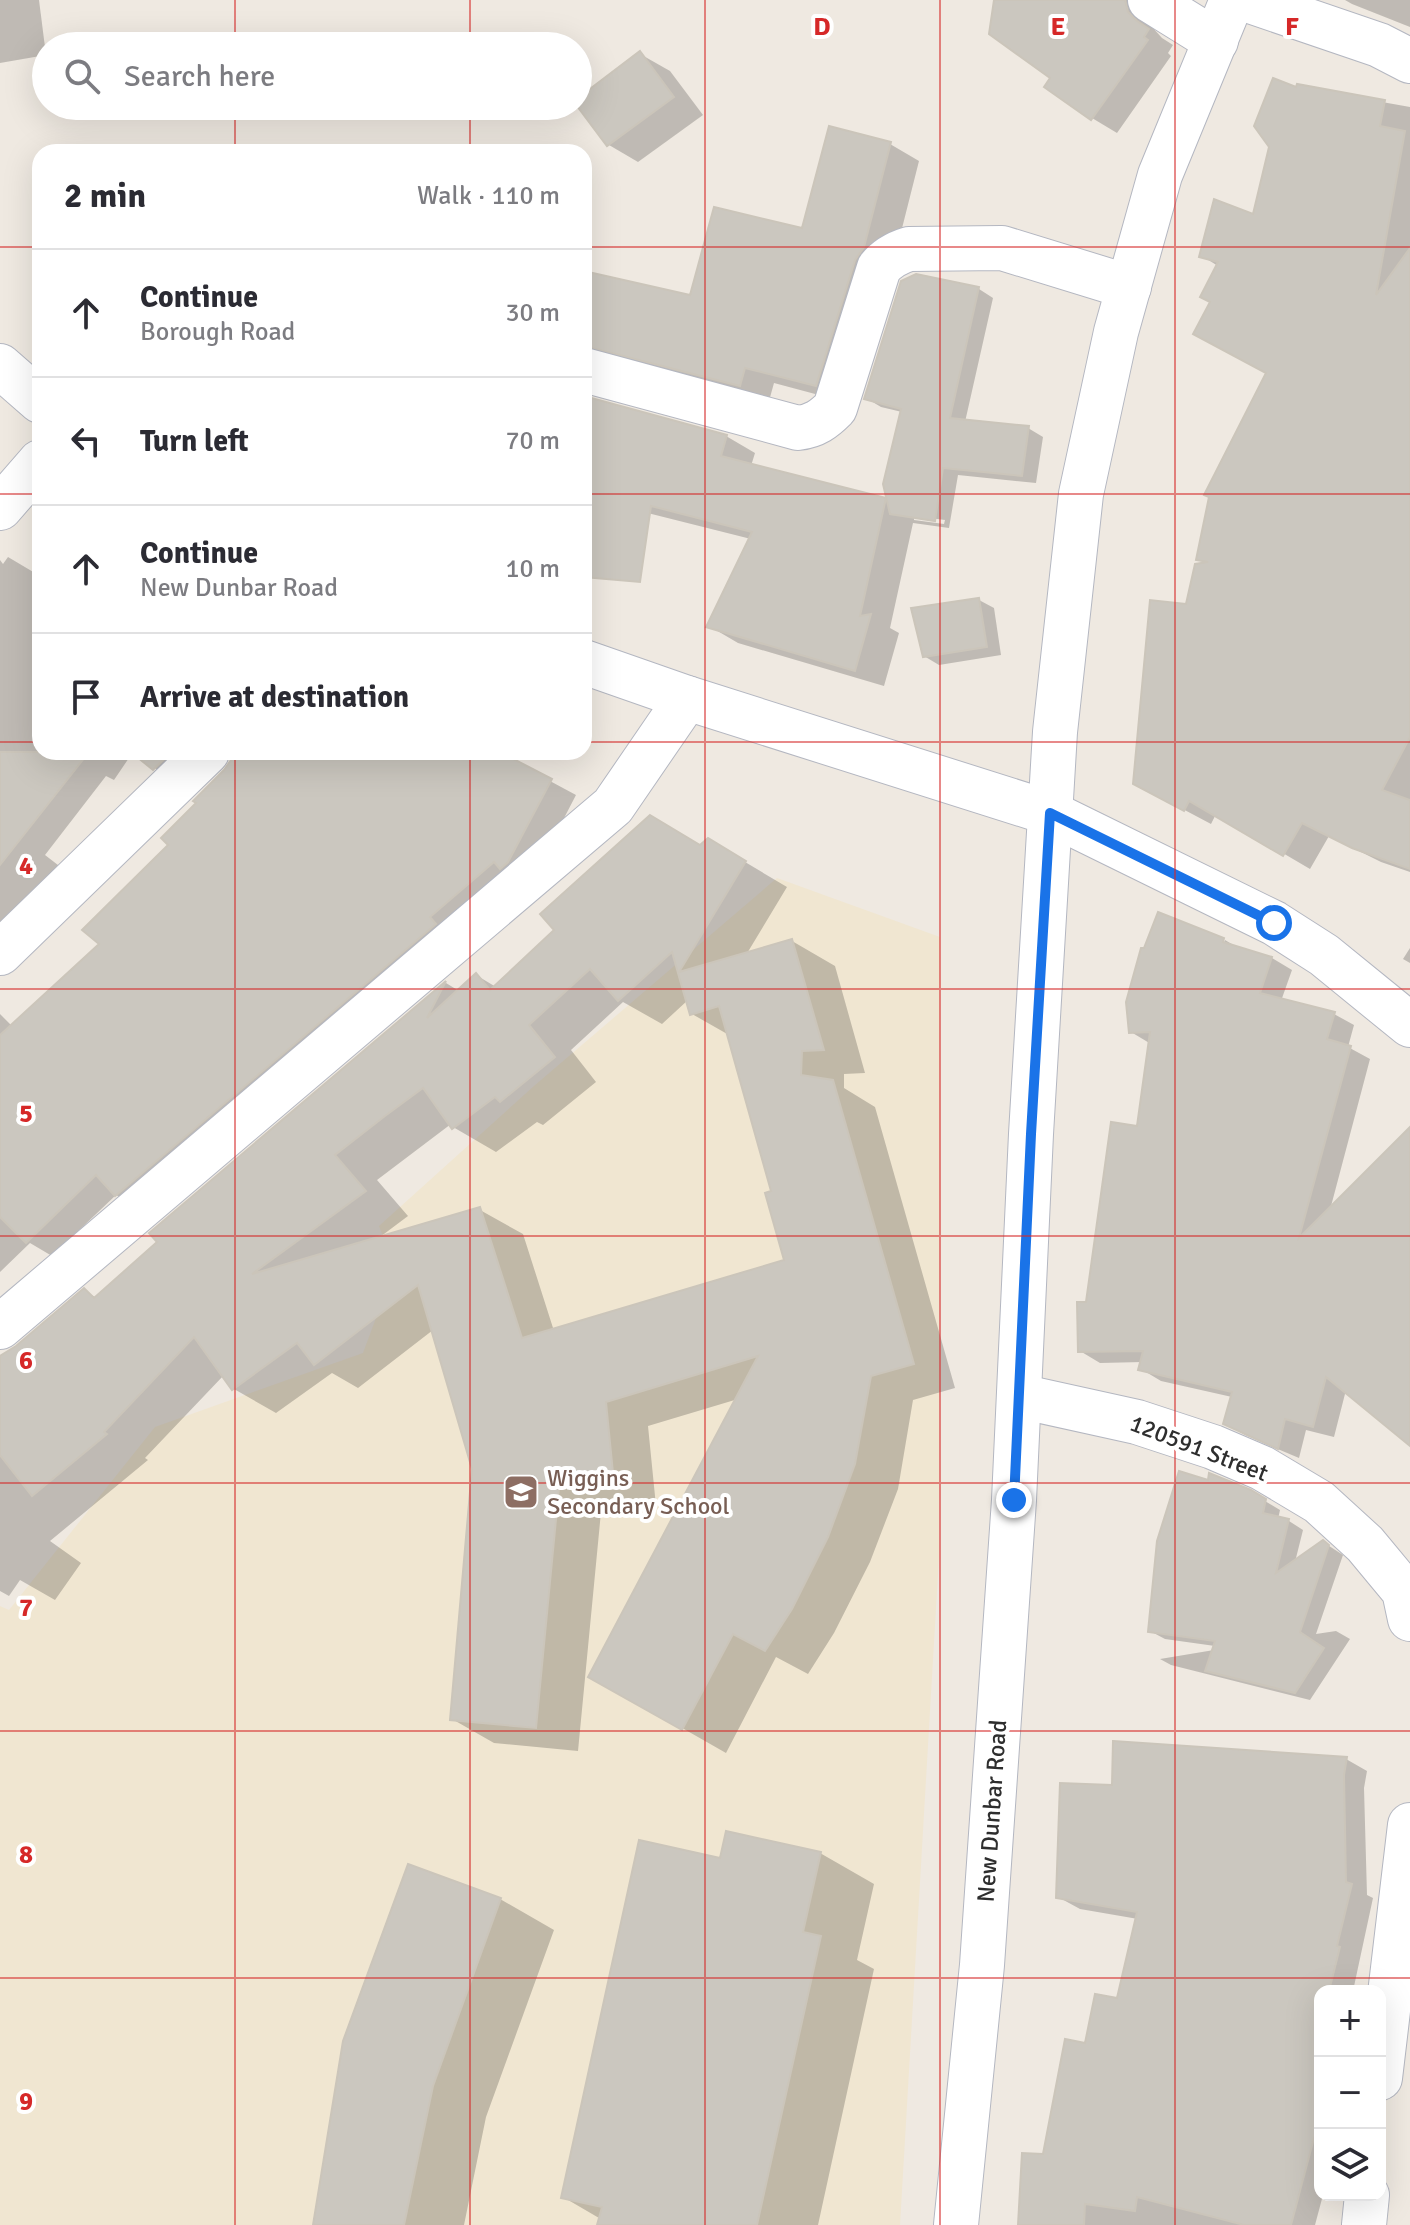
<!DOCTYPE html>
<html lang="en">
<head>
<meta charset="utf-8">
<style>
	:root { --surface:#fff; --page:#f2f2f3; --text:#2b2b33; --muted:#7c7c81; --line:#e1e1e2 }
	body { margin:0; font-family:Signika,sans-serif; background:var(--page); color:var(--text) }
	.controls { position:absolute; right:24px; bottom:24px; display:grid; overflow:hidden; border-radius:16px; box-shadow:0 8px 32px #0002 }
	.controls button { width:72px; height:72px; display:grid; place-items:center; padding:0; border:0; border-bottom:2px solid var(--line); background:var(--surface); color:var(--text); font:40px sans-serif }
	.stop { position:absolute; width:24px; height:24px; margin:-18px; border:6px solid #1a73e8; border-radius:50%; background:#fff }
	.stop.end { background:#1a73e8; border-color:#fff; box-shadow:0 2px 8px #0008 }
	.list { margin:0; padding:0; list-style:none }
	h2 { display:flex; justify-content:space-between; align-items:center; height:104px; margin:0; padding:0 32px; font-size:34px }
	h2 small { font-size:26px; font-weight:400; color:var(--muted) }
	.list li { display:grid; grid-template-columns:52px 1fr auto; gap:24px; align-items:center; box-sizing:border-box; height:128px; padding:0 32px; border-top:2px solid var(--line) }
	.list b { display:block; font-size:30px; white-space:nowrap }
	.list p { margin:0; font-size:26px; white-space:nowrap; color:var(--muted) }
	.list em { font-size:26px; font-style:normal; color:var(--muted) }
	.icon { flex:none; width:44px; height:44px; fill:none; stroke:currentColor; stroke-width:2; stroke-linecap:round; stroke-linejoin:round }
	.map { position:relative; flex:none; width:1410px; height:2225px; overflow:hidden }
	.search { position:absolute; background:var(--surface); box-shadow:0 8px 32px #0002; left:32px; top:32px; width:560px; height:88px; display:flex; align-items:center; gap:20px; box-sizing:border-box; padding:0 28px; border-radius:44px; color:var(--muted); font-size:30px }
	.panel { position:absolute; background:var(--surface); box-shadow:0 8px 32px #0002; left:32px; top:144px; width:560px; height:616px; border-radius:24px }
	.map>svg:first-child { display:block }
</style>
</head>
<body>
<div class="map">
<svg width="1410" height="2225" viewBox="0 0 1410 2225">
	<rect width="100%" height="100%" fill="#efe9e1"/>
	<path fill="#f0e6d1" d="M 777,878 L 940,937 L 939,1557 L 900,2225 L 0,2225 L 0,1606 L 9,1610 L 155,1427 L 363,1353 L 395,1267 L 379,1226 L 534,1086 Z"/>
	<g fill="#0003" fill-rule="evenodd">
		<path d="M 0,0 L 39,0 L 46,55 L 0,63 Z"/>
		<path d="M 996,0 L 1155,0 L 1152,27 L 1162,38 L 1173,45 L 1168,53 L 1171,56 L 1117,133 L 1092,118 L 1053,78 Z"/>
		<path d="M 1345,0 L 1410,0 L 1410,27 L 1352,4 Z"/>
		<path d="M 640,54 L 670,71 L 703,115 L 638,162 L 609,145 Z"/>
		<path d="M 1298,87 L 1410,107 L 1410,872 L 1381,862 L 1329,836 L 1310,869 L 1216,814 L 1211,824 L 1162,798 L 1188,606 L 1207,564 L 1198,559 L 1268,373 L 1213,302 L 1218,266 L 1202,256 L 1255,217 Z"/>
		<path d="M 890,144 L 919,161 L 893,264 L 845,402 L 774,383 L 769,401 L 588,394 L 591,400 L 726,436 L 755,453 L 751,466 L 890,502 L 902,412 L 881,407 L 866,398 L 916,276 L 979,289 L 993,298 L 965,422 L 1028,428 L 1043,437 L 1036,483 L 958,475 L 949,528 L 913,523 L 890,628 L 899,633 L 884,686 L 738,643 L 709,626 L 751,539 L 584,497 L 584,272 L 692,298 L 804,231 ZM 914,516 L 945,520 L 944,524 L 914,520 Z"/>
		<path d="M 8,557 L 40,576 L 40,752 L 133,752 L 114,780 L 106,776 L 45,855 L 67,872 L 0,948 L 0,560 L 3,564 Z"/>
		<path d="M 979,600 L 994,608 L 1001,655 L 939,665 L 924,656 Z"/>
		<path d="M 134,752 L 192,752 L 176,780 L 151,766 Z"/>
		<path d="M 269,752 L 496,752 L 576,795 L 534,876 L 142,1209 L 116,1195 L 52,1256 L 30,1243 L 0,1272 L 0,1014 L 12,1026 L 102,944 Z"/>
		<path d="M 708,840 L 787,887 L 746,955 L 792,941 L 835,966 L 865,1073 L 844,1074 L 844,1088 L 875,1107 L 955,1388 L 913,1400 L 898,1489 L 870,1562 L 834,1633 L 808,1674 L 776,1657 L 726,1753 L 591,1676 L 738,1399 L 648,1426 L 656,1506 L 601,1512 L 578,1751 L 494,1743 L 452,1719 L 474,1469 L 433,1330 L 358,1388 L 332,1373 L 276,1413 L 234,1389 L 224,1375 L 145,1458 L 148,1460 L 50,1541 L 81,1563 L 55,1600 L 20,1580 L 9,1596 L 0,1591 L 0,1359 L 17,1348 L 84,1291 L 97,1298 L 160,1242 L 152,1233 L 446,983 L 459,991 L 476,975 L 496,987 ZM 688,1000 L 692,1014 L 729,1035 L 774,1193 L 786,1261 L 554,1331 L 523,1234 L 480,1210 L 376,1240 L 408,1216 L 377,1180 L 451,1124 L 453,1127 L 496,1152 L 537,1122 L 543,1125 L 596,1082 L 571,1050 L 623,1002 L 662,1024 Z"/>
		<path d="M 1225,940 L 1240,949 L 1272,958 L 1292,970 L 1281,1001 L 1334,1014 L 1354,1025 L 1348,1047 L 1370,1059 L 1330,1210 L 1410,1140 L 1410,1444 L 1346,1390 L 1334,1437 L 1306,1430 L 1299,1458 L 1245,1435 L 1225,1423 L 1232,1397 L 1161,1381 L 1141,1369 L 1143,1362 L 1100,1363 L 1080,1351 L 1088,1304 L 1139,1128 L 1151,1044 L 1131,1032 L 1221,952 Z"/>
		<path d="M 1410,948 L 1410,963 L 1403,959 Z"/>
		<path d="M 1250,1492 L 1280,1510 L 1278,1519 L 1289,1521 L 1303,1530 L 1295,1562 L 1323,1542 L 1343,1555 L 1316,1634 L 1336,1631 L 1350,1639 L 1310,1700 L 1171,1665 L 1160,1659 L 1214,1650 L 1215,1646 L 1165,1639 L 1150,1631 Z"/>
		<path d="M 1346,1759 L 1367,1771 L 1364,1788 L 1367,1895 L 1373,1898 L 1353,1991 L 1320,1991 L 1320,2195 L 1323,2195 L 1315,2225 L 1020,2225 L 1087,2045 L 1118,2001 L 1138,1919 L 1080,1909 L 1058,1897 L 1114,1787 Z"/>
		<path d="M 820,1853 L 874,1884 L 857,1960 L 874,1969 L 818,2225 L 611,2225 L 563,2197 Z"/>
		<path d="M 409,1866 L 500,1899 L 554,1930 L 486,2117 L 464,2225 L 315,2225 Z"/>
	</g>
	<g fill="#cbc7bf" stroke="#cbc5ba" stroke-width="2" fill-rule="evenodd">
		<path d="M 994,0 L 1125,0 L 1128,12 L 1137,21 L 1149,29 L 1144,37 L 1148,40 L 1091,120 L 1044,87 L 1050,78 L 989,34 Z"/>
		<path d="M 640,51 L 674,97 L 607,146 L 577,106 L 578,98 Z"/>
		<path d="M 1273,78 L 1296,87 L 1297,84 L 1385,100 L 1380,126 L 1405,131 L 1376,295 L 1410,248 L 1410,737 L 1382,790 L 1410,800 L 1410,869 L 1352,848 L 1302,823 L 1283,856 L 1189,801 L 1184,811 L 1133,784 L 1150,600 L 1186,604 L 1195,564 L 1208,562 L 1196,560 L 1209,497 L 1204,495 L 1266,373 L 1193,334 L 1210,302 L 1200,297 L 1218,262 L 1199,257 L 1214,199 L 1253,214 L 1269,147 L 1254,126 Z"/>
		<path d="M 829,126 L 891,142 L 864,247 L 855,260 L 816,386 L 745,368 L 740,386 L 584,346 L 584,271 L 690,295 L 714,207 L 802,228 Z"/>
		<path d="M 916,274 L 979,287 L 950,418 L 1029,426 L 1022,476 L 943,468 L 935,521 L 890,514 L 883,484 L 901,409 L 864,399 L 901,281 Z"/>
		<path d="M 584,396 L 727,435 L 721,456 L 886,498 L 860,616 L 871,614 L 855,671 L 706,627 L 752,532 L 651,506 L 640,582 L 584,577 Z"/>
		<path d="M 979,598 L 987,647 L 923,657 L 911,608 Z"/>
		<path d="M 0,752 L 89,752 L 0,865 Z"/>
		<path d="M 131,752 L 171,752 L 153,770 Z"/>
		<path d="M 231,752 L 500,752 L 552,779 L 508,862 L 500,869 L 494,862 L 430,917 L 436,924 L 115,1196 L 96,1175 L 26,1243 L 0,1217 L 0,1035 L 99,944 L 82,930 L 168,845 L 161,838 L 196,803 L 193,801 L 224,770 L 231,760 Z"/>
		<path d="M 650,815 L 700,845 L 708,838 L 746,861 L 679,972 L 792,939 L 824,1050 L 802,1051 L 801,1075 L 833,1080 L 914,1364 L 871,1376 L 855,1464 L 828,1537 L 792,1609 L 765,1651 L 733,1634 L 682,1730 L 588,1677 L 758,1356 L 606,1402 L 614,1483 L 559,1488 L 536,1728 L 450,1720 L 472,1469 L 418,1285 L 314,1365 L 297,1343 L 232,1390 L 194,1337 L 104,1432 L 107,1434 L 32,1496 L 0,1455 L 0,1356 L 16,1346 L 84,1288 L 94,1298 L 157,1242 L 149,1233 L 446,981 L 427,1018 L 476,973 L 490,990 L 554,930 L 540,914 ZM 672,952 L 690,1015 L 719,1006 L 771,1191 L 765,1193 L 784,1260 L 522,1338 L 480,1207 L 252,1274 L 366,1191 L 335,1155 L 385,1116 L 423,1088 L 452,1129 L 495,1097 L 500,1102 L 555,1057 L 529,1025 L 590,969 L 618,1001 Z"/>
		<path d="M 1158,912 L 1224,938 L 1223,942 L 1272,957 L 1260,993 L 1335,1012 L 1327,1039 L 1351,1046 L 1299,1238 L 1410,1127 L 1410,1446 L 1326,1377 L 1313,1427 L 1285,1419 L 1278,1449 L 1223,1424 L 1232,1392 L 1138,1370 L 1143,1351 L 1078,1352 L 1077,1302 L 1086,1302 L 1111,1122 L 1137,1126 L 1150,1032 L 1129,1033 L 1126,1002 L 1141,948 L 1144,948 Z"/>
		<path d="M 1179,1471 L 1208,1480 L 1209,1473 L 1251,1490 L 1266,1499 L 1263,1513 L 1289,1519 L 1276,1573 L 1323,1540 L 1329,1545 L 1300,1632 L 1324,1648 L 1295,1693 L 1205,1671 L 1215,1641 L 1148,1632 L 1157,1541 Z"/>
		<path d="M 1113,1741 L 1347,1757 L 1344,1775 L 1346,1882 L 1352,1884 L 1337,1946 L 1340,1947 L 1329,1991 L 1320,1991 L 1320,2139 L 1314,2138 L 1291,2225 L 1244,2225 L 1137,2197 L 1135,2211 L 1085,2204 L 1084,2225 L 1018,2225 L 1022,2153 L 1043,2154 L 1065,2039 L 1085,2043 L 1095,1994 L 1117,1998 L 1137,1912 L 1056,1898 L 1060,1783 L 1112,1785 Z"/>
		<path d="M 726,1831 L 821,1852 L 803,1932 L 821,1936 L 757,2225 L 597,2225 L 602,2207 L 561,2198 L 639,1840 L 720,1858 Z"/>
		<path d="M 408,1864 L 501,1898 L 433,2086 L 404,2225 L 313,2225 L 343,2041 Z"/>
	</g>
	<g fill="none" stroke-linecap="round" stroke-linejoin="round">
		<defs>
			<g id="minor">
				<path d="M 1150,0 L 1216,41"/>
				<path d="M 1247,0 L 1379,45 L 1410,61"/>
				<path d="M 0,366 L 40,401"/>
				<path d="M 584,370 L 798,428 C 815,426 824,419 835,408 L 879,268 C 887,258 896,253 909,249 L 1002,248 L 1129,287"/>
				<path d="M 0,508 L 40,462"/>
				<path d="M 584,662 L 687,698 L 1050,813 L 1274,923 L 1324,955 L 1410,1025"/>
				<path d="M 0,953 L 207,752"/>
				<path d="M 0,1327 L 613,806 L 687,698"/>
				<path d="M 1019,1396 L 1137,1422 L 1213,1447 L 1262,1468 L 1319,1502 L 1365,1544 L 1404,1591 L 1410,1619"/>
				<path d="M 1380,2078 L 1410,1825"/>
				<path d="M 1364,2225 L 1367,2195"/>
			</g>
			<path id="tertiary" d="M 956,2225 L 982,1965 L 1014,1500 L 1031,1134 L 1055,732 L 1081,494 L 1116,332 L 1160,175 L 1232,0"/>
		</defs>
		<use href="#minor" stroke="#b4b7c1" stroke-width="46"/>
		<use href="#tertiary" stroke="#b4b7c1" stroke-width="46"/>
		<use href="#minor" stroke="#fff" stroke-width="44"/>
		<use href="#tertiary" stroke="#fff" stroke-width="44"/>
	</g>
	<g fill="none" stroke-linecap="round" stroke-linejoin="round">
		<path stroke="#1a73e8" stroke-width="10" d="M 1014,1500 L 1031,1134 L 1050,813 L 1274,923"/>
	</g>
	<path fill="none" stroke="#d62828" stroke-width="2" stroke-opacity="0.55" d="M 235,0 L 235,46M 470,0 L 470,46M 705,0 L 705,2225M 940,0 L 940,2225M 1175,0 L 1175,2225M 235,106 L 235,152M 470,106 L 470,152M 0,247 L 40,247M 584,247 L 1410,247M 0,494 L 40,494M 584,494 L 1410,494M 0,742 L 40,742M 584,742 L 1410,742M 235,752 L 235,2225M 470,752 L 470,2225M 0,989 L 1410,989M 0,1236 L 1410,1236M 0,1483 L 1410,1483M 0,1731 L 1410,1731M 0,1978 L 1410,1978"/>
	<defs>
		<symbol id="school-square" viewBox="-11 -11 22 22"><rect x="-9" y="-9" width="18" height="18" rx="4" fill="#8d6e63" stroke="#fff"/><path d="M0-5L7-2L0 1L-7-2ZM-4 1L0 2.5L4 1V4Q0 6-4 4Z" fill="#fff"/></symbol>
	</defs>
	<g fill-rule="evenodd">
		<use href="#school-square" x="501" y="1472" width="40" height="40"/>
	</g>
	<g text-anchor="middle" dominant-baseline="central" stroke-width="8" stroke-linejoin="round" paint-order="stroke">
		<g font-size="24" fill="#2e2e2e" stroke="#fff">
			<text transform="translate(1199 1448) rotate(21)">120591 Street</text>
			<text transform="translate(992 1811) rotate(-86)">New Dunbar Road</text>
		</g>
		<g font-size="24" fill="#785e54" stroke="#fff" text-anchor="start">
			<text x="547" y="1478">Wiggins<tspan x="547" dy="28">Secondary School</tspan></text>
		</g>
	</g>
	<g font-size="26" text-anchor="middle" font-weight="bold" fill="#d62828" stroke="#fff" stroke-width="8" stroke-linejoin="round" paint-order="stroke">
		<text x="822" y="35">D</text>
		<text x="1058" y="35">E</text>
		<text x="1292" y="35">F</text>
		<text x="26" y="874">4</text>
		<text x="26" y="1122">5</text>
		<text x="26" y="1369">6</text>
		<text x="26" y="1616">7</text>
		<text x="26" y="1863">8</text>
		<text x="26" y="2110">9</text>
	</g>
</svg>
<div class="controls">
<button>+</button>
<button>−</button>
<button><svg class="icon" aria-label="layers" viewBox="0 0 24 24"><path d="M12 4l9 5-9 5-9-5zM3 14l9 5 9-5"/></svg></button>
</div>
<div class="stop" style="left:1274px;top:923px"></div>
<div class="stop end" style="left:1014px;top:1500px"></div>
<div class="search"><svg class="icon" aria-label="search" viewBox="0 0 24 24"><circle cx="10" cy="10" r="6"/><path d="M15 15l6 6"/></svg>Search here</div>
<section class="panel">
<h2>2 min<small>Walk · 110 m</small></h2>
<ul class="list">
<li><svg class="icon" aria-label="ahead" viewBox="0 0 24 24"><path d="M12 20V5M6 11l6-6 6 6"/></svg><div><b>Continue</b><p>Borough Road</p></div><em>30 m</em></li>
<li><svg class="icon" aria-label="left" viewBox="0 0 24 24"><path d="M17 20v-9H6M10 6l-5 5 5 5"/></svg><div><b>Turn left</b></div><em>70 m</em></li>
<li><svg class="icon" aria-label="ahead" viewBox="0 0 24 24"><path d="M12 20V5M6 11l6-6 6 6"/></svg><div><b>Continue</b><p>New Dunbar Road</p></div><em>10 m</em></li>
<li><svg class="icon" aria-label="arrive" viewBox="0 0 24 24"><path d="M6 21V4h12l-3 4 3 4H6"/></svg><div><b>Arrive at destination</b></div></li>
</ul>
</section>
</div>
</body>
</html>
